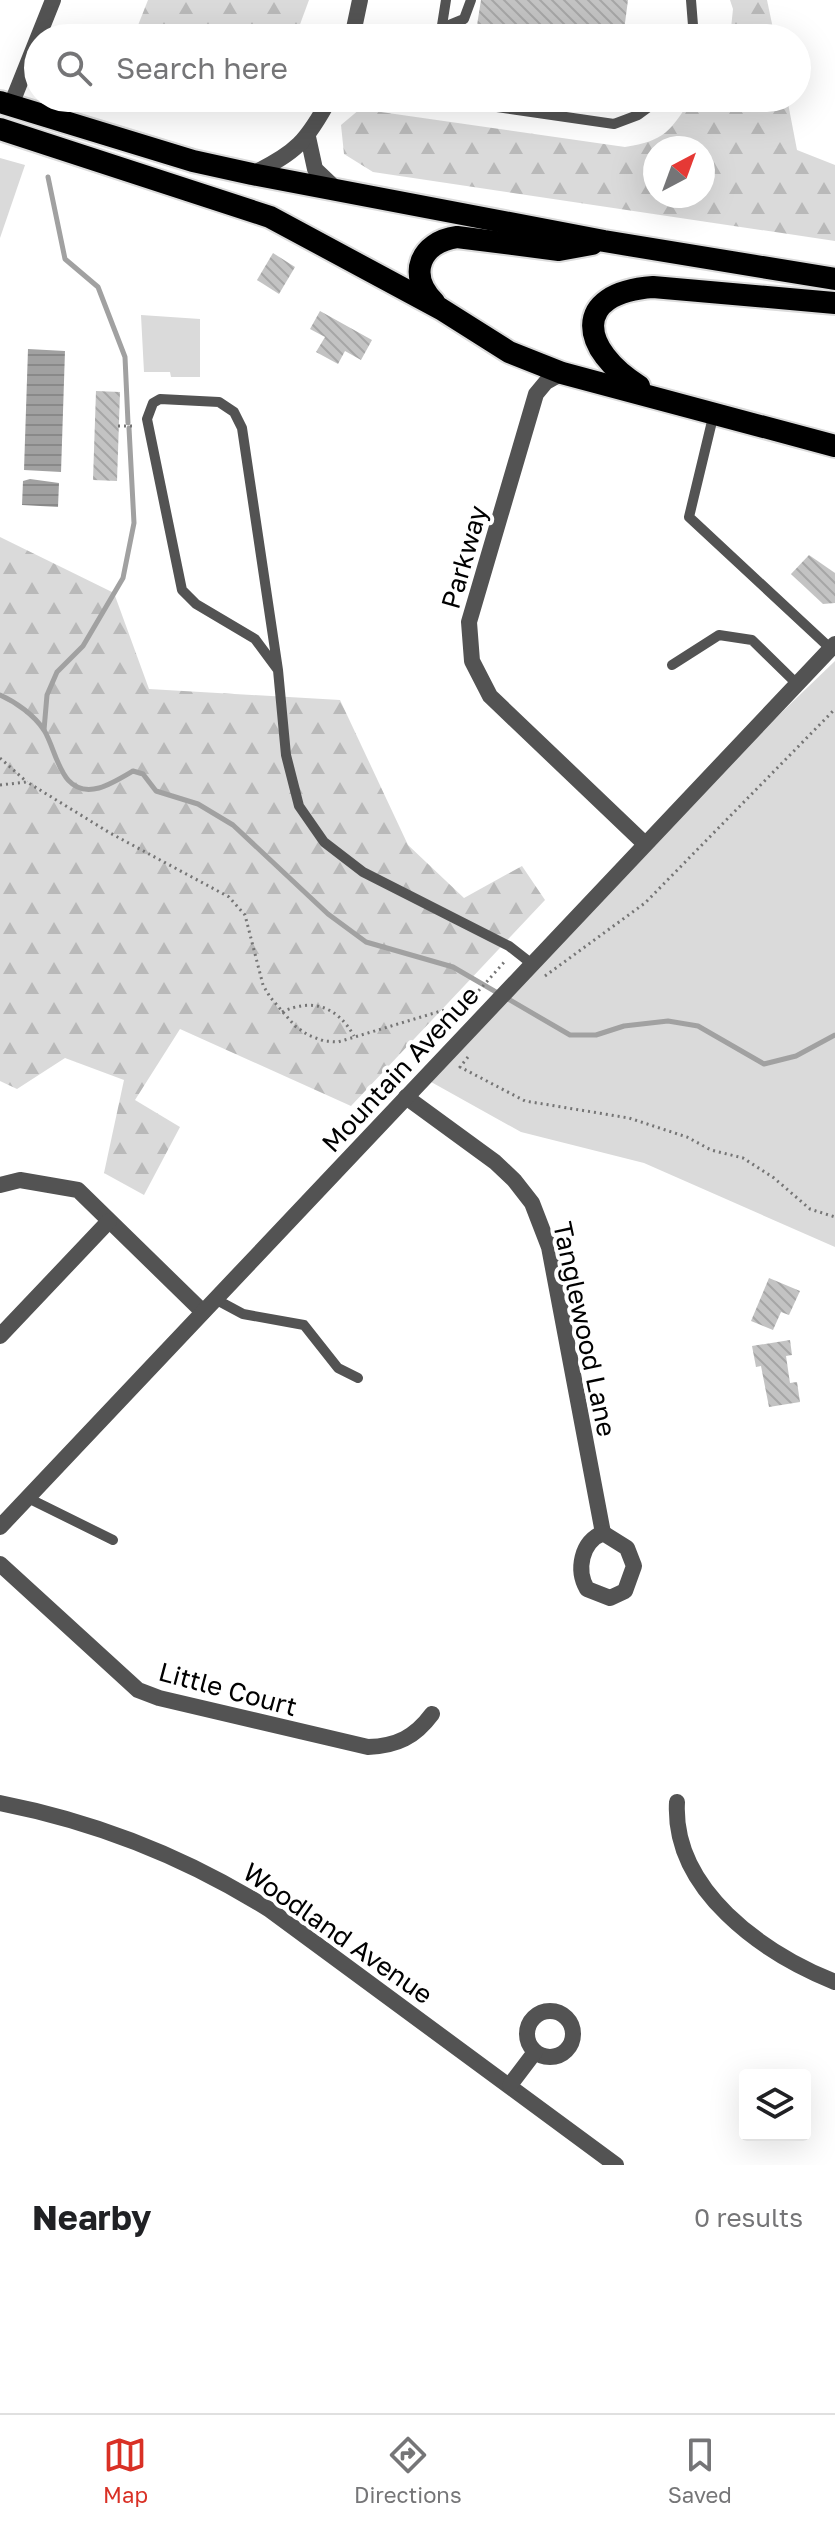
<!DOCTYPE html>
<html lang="en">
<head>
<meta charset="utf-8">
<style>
	:root { --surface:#fff; --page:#f6f6f6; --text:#202124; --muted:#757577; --line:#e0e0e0; --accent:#d93025 }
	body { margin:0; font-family:"Golos Text",sans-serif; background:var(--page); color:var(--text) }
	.controls { position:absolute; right:24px; bottom:24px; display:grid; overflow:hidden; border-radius:8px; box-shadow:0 8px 32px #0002 }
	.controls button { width:72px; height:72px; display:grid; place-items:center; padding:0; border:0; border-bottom:2px solid var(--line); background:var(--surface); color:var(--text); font:40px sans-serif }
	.compass { position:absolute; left:643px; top:136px; width:72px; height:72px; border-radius:50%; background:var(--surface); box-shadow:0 8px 32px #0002; rotate:41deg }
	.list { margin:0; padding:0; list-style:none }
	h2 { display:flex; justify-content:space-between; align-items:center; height:104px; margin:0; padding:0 32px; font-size:34px }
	h2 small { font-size:26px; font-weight:400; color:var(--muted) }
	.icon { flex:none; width:44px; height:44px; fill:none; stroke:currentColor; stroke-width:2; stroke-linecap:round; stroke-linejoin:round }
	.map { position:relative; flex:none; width:835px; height:2165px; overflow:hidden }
	.search { position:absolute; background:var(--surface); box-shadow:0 8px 32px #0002; left:24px; right:24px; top:24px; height:88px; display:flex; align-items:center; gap:20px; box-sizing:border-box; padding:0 28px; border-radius:44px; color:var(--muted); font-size:30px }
	.sheet { height:248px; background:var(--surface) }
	nav { display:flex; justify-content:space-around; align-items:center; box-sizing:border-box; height:112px; border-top:2px solid var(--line); background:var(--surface); font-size:22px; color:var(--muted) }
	nav a { display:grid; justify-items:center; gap:4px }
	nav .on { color:var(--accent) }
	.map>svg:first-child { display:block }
</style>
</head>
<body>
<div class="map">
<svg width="835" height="2165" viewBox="0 0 835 2165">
	<defs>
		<pattern id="forest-firs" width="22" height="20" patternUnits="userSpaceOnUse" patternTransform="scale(2)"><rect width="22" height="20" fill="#dadada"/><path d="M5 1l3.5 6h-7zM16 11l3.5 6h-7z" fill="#b9b9b9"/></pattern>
		<pattern id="water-rules" width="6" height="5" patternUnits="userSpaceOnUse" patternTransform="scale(2)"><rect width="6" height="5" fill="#a1a1a1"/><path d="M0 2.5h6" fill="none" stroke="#898989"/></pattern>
		<pattern id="building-back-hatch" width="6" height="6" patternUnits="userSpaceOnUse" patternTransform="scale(2)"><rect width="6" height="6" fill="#c3c3c3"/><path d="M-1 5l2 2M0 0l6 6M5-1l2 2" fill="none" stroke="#a6a6a6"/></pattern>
	</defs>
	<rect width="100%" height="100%" fill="#fff"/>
	<g fill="url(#forest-firs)" fill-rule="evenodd">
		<path d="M 148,0 L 309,0 L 299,27 L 257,38 L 133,38 Z"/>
		<path d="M 730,0 L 767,0 L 775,38 L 730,38 L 733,9 Z"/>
		<path d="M 692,98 L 787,98 L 797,150 L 835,165 L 835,241 L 373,172 L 344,154 L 341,125 L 360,109 L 625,147 C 665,141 670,131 692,98 ZM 655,148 L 703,148 L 703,196 L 655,196 Z"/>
		<path d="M 0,537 L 114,593 L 149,689 L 340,700 L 408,845 L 464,898 L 522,866 L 545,900 L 351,1106 L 180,1029 L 135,1100 L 180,1127 L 144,1195 L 104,1173 L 124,1080 L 65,1058 L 17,1089 L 0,1081 Z"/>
	</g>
	<g fill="#dadada">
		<path d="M 0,158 L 25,165 L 0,238 Z"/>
		<path d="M 141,315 L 200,319 L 200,377 L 171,377 L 170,372 L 144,372 Z"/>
		<path d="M 835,661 L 835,1247 L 644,1163 L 521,1132 L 424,1078 L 645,844 Z"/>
	</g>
	<g fill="url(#water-rules)">
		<path d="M 28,349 L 65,351 L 61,472 L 24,470 Z"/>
		<path d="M 30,479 L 59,483 L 58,507 L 22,505 L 23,481 Z"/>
	</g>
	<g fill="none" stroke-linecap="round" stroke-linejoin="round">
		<g stroke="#a1a1a1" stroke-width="5">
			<path d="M 48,177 L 65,259 L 98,287 L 125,357 L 128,423"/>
			<path d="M 0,695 C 16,702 34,715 44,730 C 58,753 60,798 99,788 C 110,785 123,777 133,771 L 143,774 L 156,791 L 198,804 L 233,825 L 328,914 L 366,942 L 453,967 L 570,1035 L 596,1035 L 624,1026 L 668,1021 L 698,1026 L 764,1064 L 796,1056 L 835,1035"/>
			<path d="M 44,730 L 47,695 L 57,672 L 83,646 L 123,578 L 134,523 L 129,428"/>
		</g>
	</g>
	<g fill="url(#building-back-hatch)">
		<path d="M 481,0 L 628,0 L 623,38 L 564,38 L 517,31 L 516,38 L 475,38 Z"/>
		<path d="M 273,253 L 295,267 L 279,294 L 257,280 Z"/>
		<path d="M 320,311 L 372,340 L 361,360 L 345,351 L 338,364 L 316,352 L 325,337 L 310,329 Z"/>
		<path d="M 96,391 L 120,392 L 117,481 L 93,480 Z"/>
		<path d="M 809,555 L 835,573 L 835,603 L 823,604 L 791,574 Z"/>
		<path d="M 769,1278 L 800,1291 L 789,1315 L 781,1312 L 773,1330 L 751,1321 Z"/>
		<path d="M 790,1340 L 792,1355 L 786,1356 L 790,1383 L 797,1382 L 800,1402 L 769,1407 L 761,1366 L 756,1367 L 752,1346 Z"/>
	</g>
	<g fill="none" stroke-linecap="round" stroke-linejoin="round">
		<defs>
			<g id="trunk">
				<path d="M 0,102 L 193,161 L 252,174 L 604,241 L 835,279"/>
				<path d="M 0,129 L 270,217 L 441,309 L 509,352 L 562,373 L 835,446"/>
				<path d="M 434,302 C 407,275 420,242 457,237 L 559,250 L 592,244"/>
				<path d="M 639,386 C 581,350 570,293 653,287 L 835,303"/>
			</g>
		</defs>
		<use href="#trunk" stroke="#dbdbdb" stroke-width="26"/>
		<g stroke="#757575" stroke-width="3" stroke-dasharray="2 4" stroke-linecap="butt">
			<path d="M 118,426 L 136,426"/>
			<path d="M 0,758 L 27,782"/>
			<path d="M 0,785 L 27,782 L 110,833 L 229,897 L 245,915 L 263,985 L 270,997 L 295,1026 L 308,1035 L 324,1041 L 338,1042 L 451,1008 L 474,996 L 506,960"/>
			<path d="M 545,976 L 645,903 L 835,709"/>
			<path d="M 282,1012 C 312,998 337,1006 354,1036"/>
			<path d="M 468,1057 L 460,1067 L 525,1101 L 629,1118 L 687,1137 L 711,1150 L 743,1158 L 774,1178 L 810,1209 L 835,1217"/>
		</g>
		<g stroke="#535353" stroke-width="10">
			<path d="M 691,0 L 694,38"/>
			<path d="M 442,28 L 464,19 L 471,0"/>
			<path d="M 440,38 L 446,0"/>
			<path d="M 435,98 L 614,124 L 638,115 L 661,98"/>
			<path d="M 714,413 L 689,517 L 831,649"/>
			<path d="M 672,665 L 719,635 L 752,640 L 797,684"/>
			<path d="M 278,670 L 255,639 L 196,604 L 182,590 L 147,419 L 153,403 L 160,399 L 219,402 L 234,412 L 242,428 L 278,670 L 286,755 L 299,806 L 324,842 L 363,872 L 509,946 L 532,964"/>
			<path d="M 215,1299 L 243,1314 L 304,1325 L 338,1368 L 358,1378"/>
			<path d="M 28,1498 L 113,1540"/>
		</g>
		<g stroke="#535353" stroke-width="16">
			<path d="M 352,38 L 360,0"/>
			<path d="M 11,105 L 53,0"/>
			<path d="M 308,137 L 315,169 L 337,190"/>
			<path d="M 252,174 C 296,153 307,141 330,98"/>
			<path d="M 562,373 L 546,382 L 536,394 L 469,622 L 472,661 L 490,696 L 645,844"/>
			<path d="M 406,1097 L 495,1162 L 514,1180 L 532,1203 L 549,1247 L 603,1533"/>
			<path d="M 0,1185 L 20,1180 L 78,1190 L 203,1312"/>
			<path d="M 0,1336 L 109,1221"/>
			<path d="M 603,1533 L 627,1548 L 634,1566 L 625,1591 L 610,1598 L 587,1589 C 576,1570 581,1542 603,1533 Z"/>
			<path d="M 0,1564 L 138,1690 L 159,1698 L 368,1747 C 397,1746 415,1737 432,1714"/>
			<path d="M 677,1802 C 672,1890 763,1953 835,1982"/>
			<path d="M 0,1803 C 97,1822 186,1857 270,1910 L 616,2165"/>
			<circle cx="550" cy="2034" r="23"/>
			<path d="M 510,2085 L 535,2052"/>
		</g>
		<path stroke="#535353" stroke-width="16" d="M 0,1527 L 835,644"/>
		<use href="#trunk" stroke="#000" stroke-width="22"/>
	</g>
	<g text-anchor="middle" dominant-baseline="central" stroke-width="8" stroke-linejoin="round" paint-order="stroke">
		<g font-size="26" fill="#000" stroke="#fff">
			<text transform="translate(464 557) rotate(-74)">Parkway</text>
			<text transform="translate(400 1069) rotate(-47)">Mountain Avenue</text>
			<text transform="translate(585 1329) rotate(78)">Tanglewood Lane</text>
			<text transform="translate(228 1689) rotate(15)">Little Court</text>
			<text transform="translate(338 1933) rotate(35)">Woodland Avenue</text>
		</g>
	</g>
</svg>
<div class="controls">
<button><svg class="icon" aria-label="layers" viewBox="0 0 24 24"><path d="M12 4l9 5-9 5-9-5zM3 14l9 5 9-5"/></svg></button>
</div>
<svg class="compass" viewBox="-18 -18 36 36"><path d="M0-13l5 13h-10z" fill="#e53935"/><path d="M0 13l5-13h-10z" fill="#757577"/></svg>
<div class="search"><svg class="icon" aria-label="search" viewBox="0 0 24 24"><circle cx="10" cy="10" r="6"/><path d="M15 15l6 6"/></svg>Search here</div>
</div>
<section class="sheet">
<h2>Nearby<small>0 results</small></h2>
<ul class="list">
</ul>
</section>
<nav>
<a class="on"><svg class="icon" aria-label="map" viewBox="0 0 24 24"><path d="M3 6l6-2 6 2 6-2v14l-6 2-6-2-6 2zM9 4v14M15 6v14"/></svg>Map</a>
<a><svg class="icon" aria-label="directions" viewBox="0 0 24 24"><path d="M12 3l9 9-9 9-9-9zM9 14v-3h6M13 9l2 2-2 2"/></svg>Directions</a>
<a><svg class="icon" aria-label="saved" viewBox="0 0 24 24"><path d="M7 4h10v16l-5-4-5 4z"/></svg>Saved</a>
</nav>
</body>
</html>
